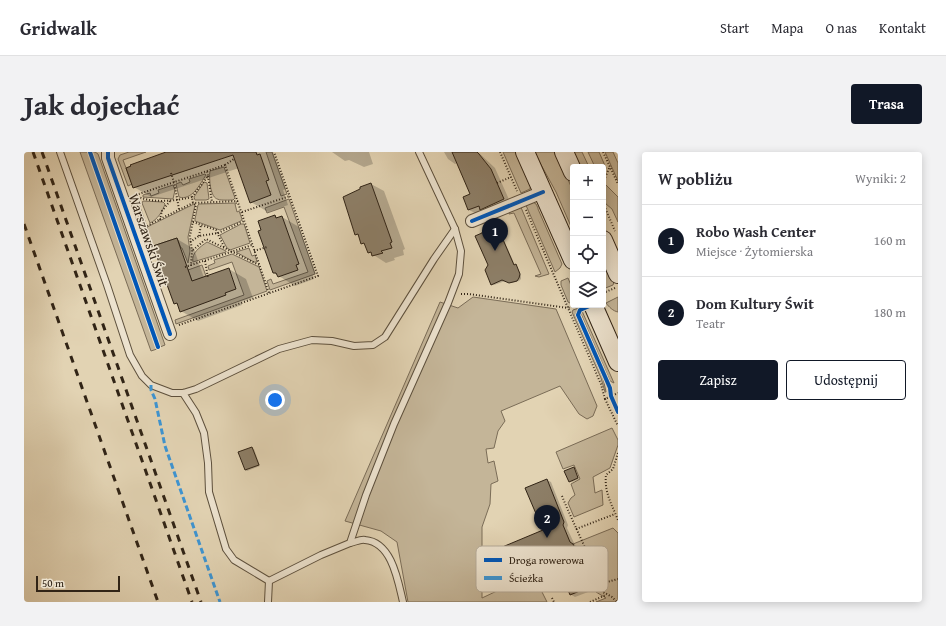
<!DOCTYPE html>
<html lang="pl">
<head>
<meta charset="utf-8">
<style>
	:root { --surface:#fff; --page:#f2f2f3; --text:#2b2b33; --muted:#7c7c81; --line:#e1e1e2; --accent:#111827 }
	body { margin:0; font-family:"Gentium Book Plus",serif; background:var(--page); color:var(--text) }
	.controls { position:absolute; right:12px; top:12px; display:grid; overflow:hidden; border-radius:4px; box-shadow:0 2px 10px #0003 }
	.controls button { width:36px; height:36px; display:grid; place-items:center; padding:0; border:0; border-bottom:1px solid var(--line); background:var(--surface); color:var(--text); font:20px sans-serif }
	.scale { position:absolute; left:12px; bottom:10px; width:84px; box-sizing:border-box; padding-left:4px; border:2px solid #312416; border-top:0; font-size:11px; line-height:14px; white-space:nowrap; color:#312416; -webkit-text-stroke:3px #ece2ce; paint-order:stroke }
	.you { position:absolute; left:251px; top:248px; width:14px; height:14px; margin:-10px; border:3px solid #fff; border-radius:50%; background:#1a73e8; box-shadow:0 0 0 6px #1a73e833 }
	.badge { display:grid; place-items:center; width:26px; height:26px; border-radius:50%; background:var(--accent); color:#fff; font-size:13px; font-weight:700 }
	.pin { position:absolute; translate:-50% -33px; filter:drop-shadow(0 1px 2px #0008) }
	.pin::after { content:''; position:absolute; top:21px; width:14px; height:12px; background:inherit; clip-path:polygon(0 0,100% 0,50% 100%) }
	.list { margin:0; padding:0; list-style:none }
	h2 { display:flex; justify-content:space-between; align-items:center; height:52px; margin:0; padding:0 16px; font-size:17px }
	h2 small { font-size:13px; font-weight:400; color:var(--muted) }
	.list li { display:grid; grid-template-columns:26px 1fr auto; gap:12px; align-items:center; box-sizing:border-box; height:72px; padding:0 16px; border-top:1px solid var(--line) }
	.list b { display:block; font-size:15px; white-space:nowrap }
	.list p { margin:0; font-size:13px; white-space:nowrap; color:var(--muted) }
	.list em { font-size:13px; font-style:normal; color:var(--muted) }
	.actions { display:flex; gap:8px; padding:12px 16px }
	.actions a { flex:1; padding:9px 0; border:1px solid var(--accent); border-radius:4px; text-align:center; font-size:14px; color:var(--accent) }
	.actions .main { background:var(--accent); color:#fff }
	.icon { flex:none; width:22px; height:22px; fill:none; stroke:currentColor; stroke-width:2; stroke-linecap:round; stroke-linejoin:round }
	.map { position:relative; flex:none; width:594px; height:450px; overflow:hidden; border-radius:4px }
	header { display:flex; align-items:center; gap:24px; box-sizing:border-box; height:56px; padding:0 20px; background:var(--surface); border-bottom:1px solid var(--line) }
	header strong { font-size:19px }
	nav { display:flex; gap:22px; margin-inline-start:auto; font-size:14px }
	.intro { display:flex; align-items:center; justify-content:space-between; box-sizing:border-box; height:96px; padding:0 24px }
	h1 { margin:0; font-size:28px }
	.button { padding:10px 18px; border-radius:4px; background:var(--accent); color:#fff; font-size:14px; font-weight:700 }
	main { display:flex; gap:24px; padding:0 24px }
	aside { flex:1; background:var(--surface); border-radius:4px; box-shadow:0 2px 10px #0003 }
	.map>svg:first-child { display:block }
</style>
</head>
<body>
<header>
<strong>Gridwalk</strong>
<nav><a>Start</a><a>Mapa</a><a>O nas</a><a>Kontakt</a></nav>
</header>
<div class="intro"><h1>Jak dojechać</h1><a class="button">Trasa</a></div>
<main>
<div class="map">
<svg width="594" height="450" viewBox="0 0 594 450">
	<rect width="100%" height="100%" fill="#e2d3b3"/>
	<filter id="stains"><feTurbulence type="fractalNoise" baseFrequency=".005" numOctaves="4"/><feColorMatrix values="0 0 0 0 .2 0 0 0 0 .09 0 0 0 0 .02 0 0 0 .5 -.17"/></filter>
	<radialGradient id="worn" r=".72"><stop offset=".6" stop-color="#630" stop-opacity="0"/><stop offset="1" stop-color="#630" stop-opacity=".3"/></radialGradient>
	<g fill="#c4b598" stroke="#7a6c57">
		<path d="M 56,0 L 64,0 L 133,197 L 127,199 Z"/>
		<path d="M 68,0 L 71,0 L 74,2 L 141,193 L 136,195 Z"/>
		<path d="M 105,0 L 122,0 L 99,8 L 108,32 L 104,34 L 94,7 L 96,3 Z"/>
		<path d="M 242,0 L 248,0 L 263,42 L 257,44 Z"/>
		<path d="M 479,0 L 494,0 L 507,32 L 506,37 L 497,41 Z"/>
		<path d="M 510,0 L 532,0 L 549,39 L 549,79 L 532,40 Z"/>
		<path d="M 549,0 L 558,0 L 565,15 L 557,15 Z"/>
		<path d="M 564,0 L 575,0 L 582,16 L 579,22 L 579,15 L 571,15 Z"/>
		<path d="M 581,0 L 589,0 L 594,11 L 594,29 Z"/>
		<path d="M 200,15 L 211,46 L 209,48 C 193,48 189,50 186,32 C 186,28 185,24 186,19 Z"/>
		<path d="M 181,22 L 182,23 C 176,32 168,49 155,45 L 152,32 L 157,30 L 159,33 L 166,30 L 165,27 Z"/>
		<path d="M 180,30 L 183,31 L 185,47 L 182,48 L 171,48 L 170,45 Z"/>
		<path d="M 581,32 L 594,45 L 594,70 L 588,57 L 582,52 L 579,46 L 579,35 Z"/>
		<path d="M 149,33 L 151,38 L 149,47 L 119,45 L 119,43 L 126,41 L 127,44 L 135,41 L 134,38 Z"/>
		<path d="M 113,46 L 122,72 L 118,73 L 108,47 Z"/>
		<path d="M 265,47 L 291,122 L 246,138 L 243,129 L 247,127 L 249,132 L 284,120 L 260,55 L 243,61 L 241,56 Z"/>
		<path d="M 119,49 L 139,50 L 141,52 C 139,59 133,68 126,71 L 118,51 Z"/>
		<path d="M 509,50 L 512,52 L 514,56 L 514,57 L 538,112 L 536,116 L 531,120 L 501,51 Z"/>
		<path d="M 213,51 L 211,52 L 213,60 L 215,59 L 218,67 L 217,69 L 196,78 L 171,69 L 171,67 L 174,53 L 175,52 Z"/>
		<path d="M 170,52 L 171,53 L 164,85 L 166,99 L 164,111 L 158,96 L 157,96 L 153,86 L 129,94 L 123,75 Z"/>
		<path d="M 496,53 L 525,122 L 515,125 L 511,124 L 517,122 L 490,61 L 485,62 L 485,60 Z"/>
		<path d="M 217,72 L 220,72 L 226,91 L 206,98 L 203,96 L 196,83 Z"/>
		<path d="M 183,90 L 202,99 L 202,100 L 169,110 C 167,101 176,95 183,90 Z"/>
		<path d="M 225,96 L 228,104 L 231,103 L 233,110 L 230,110 L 212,100 Z"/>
		<path d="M 208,102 L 235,115 L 243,139 L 152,172 L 151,168 L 220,143 L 208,110 L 185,118 L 184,114 L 191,111 L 190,108 Z"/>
		<path d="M 579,106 L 590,130 L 589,133 L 579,137 Z"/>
		<path d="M 178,113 L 182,124 L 169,132 L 164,118 Z"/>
		<path d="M 544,126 L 549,138 L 549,150 L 546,151 L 544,150 L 537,133 L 537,129 Z"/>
		<path d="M 449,145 L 532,157 L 573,254 L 569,264 L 563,267 L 555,262 L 536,234 L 477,259 L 481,269 L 474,279 L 470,296 L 462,297 L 464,311 L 470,309 L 474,329 L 467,332 L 466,352 L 458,375 L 458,446 L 507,423 L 528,423 L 533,433 L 518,440 L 523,450 L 384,450 L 373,390 L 357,379 L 321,369 L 416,150 L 434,156 Z"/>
		<path d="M 594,145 L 594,160 C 589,159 585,155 582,151 Z"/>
		<path d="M 555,156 L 551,163 L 579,226 L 582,240 L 581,240 L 577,226 L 548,160 L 549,158 Z"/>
		<path d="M 558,159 L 590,231 L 586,229 L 557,162 Z"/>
		<path d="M 588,276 L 594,288 L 594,293 L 586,316 L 569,325 L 571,341 L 578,338 L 579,353 L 550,365 L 544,351 L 547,346 L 551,343 L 547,332 L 556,327 L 550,313 L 539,317 L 532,300 Z"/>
		<path d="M 589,376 L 594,381 L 594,450 L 572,450 L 582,446 L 572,440 L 568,434 L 549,392 Z"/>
	</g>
	<g fill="#0003">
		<path d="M 145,0 L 249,0 L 262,37 L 259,38 L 264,53 L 244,60 L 227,50 L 215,16 L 127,45 L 110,35 Z"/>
		<path d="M 308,0 L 345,0 L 349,12 L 340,15 L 325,8 L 321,9 Z"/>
		<path d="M 420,0 L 454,0 L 471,16 L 487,52 L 453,62 L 445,58 L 440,45 L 447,42 L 433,11 L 431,12 L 424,7 Z"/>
		<path d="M 347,32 L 360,39 L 381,97 L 379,98 L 380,103 L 370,106 L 371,108 L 362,111 L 345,100 L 342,93 L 338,91 L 336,84 L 332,82 Z"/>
		<path d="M 251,64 L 254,66 L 258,65 L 275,75 L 292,122 L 289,123 L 290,127 L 271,134 L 250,121 L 238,79 Z"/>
		<path d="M 470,72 L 476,75 L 480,83 L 478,84 L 491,113 L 493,115 L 497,123 L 497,127 L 495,129 L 488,131 L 481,129 L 470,133 L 468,132 L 459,82 Z"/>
		<path d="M 153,87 L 170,97 L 180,126 L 205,117 L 222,127 L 229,146 L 217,150 L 218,153 L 174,169 L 157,159 L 154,153 L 151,151 Z"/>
		<path d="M 228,296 L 230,297 L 236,314 L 223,319 L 221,318 Z"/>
		<path d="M 549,316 L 551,317 L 555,327 L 548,330 L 546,329 Z"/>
		<path d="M 523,328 L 527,330 L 544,373 L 543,376 L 551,393 L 554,395 L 572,437 L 551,445 L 546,442 L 531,404 L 479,426 L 474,423 L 521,378 Z"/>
	</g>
	<g fill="#8d7f68" stroke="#312416">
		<path d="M 142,0 L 232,0 L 233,3 L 236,2 L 245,28 L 242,29 L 247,43 L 226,51 L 209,3 L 109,36 L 102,16 L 107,14 L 106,13 Z"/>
		<path d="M 428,0 L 453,0 L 455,2 L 467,17 L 480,47 L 456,58 L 455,54 L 444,58 L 439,45 L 446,42 Z"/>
		<path d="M 347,31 L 368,90 L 366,91 L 368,96 L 357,99 L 359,101 L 348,104 L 347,100 L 344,101 L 340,91 L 337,92 L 334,82 L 331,83 L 319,45 L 336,37 L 336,35 Z"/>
		<path d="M 251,63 L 252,66 L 258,64 L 275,112 L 272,113 L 274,118 L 254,125 L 252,121 L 249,121 L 243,104 L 234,79 L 237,78 L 234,69 Z"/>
		<path d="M 465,71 L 472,71 L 475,74 L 478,82 L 477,83 L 490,113 L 492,112 L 496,122 L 495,126 L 493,129 L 485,131 L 478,128 L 467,133 L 461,118 L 464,113 L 451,84 L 458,81 L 460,75 Z"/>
		<path d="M 153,86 L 168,129 L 205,116 L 212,137 L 201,141 L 202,143 L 156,160 L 153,151 L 150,152 L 129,94 Z"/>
		<path d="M 228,295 L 235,313 L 221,318 L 214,300 Z"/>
		<path d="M 550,315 L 554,326 L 545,330 L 540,319 Z"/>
		<path d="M 523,327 L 540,370 L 539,373 L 546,390 L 549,392 L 568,434 L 546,443 L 529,401 L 473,424 L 464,401 L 519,378 L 501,336 Z"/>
	</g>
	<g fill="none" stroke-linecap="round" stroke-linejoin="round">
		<defs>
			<g id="lane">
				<path d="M 36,0 L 83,133 L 106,203 L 118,224 L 127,233 L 148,241 L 159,241 L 172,237 L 255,197 L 288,188 L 308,189 L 330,194 L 349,193 L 361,185 L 410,107 L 431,77"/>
				<path d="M 159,241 L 172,261 L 180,281 L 184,311 L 185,340 L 202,397 L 210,408 L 245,429"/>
				<path d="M 326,391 C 331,390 337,387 341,388 C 368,390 374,429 379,450"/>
				<path d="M 244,450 L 245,429 L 297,403 L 326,391 L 342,343 L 370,272 L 424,151 L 435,122 L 437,99 L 431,77 L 395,0"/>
			</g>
			<g id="street">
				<path d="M 84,0 L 84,6 L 146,182"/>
				<path d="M 448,69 L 519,40"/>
			</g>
			<g id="secondary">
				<path d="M 501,0 L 549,108"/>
				<path d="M 540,0 L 549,20"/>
				<path d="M 579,88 L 594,122"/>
				<path d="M 569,153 L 594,210"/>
			</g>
		</defs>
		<use href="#lane" stroke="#5d503d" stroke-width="8"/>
		<use href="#street" stroke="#5d503d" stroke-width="14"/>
		<use href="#secondary" stroke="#312416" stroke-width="20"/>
		<g stroke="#312416" stroke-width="2" stroke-dasharray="1 2" stroke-linecap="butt">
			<path d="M 476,0 L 493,39"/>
			<path d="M 579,0 L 594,32"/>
			<path d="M 201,13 L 210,7"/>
			<path d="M 147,21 L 150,30 L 155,57"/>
			<path d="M 184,24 L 188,50"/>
			<path d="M 473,31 L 487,25"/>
			<path d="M 579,31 L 586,14"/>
			<path d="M 111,43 C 126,52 152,49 168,45 L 169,51 L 172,53 L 166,84 L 168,99 L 167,114"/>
			<path d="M 109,44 L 201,13 L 245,141"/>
			<path d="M 168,45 L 184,24 L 183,19"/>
			<path d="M 146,49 L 138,59 L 136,67 L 169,51 L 214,49"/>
			<path d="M 579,51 L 591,79"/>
			<path d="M 502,58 L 544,156"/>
			<path d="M 218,60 L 266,44"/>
			<path d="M 169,70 L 192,78 L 200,95"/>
			<path d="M 123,74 L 136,67"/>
			<path d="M 175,84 L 177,73"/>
			<path d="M 166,90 L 175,84 L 194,81 L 220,69"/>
			<path d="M 169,98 L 182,87 L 235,113"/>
			<path d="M 230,99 L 243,95"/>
			<path d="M 181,109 L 184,126"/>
			<path d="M 161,115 L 228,93"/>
			<path d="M 579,141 L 591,136"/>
			<path d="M 437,142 L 445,142 L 544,156"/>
			<path d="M 551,153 L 544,156 L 577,232 L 581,247 L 594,241"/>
			<path d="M 155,173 L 294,124 L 250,0"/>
			<path d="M 581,247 L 594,274"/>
			<path d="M 594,301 L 589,317 L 582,323 C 580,340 588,353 594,368"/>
			<path d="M 538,344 C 551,376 568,407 579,440 L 588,445 L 593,450"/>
			<path d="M 552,377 L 591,362"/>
			<path d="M 576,432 L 594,427"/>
			<path d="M 528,446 L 530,450"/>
			<path d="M 566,450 L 582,443"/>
		</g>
		<use href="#lane" stroke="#ece2ce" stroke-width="6"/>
		<use href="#street" stroke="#ece2ce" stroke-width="12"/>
		<use href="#secondary" stroke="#ece2ce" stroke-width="18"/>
		<g stroke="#312416" stroke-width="3" stroke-dasharray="7 7" stroke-linecap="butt">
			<path d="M 9,0 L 168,450"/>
			<path d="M 18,0 L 177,450"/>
			<path d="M 0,72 L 134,450"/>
		</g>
		<path stroke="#3d95d4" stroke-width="3" stroke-dasharray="6 3" stroke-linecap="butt" d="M 127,233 L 127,238 L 131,247 L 141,294 L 196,450"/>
		<defs>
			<g id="cycleway">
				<path d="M 66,0 L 134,195"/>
				<path d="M 84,0 L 84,6 L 146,182"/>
				<path d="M 448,69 L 519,40"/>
				<path d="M 568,153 L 556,158 L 554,163 L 586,236 L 587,244 L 594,260"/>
			</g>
		</defs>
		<use href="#cycleway" stroke="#ece2ce" stroke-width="6"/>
		<use href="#cycleway" stroke="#0057b8" stroke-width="4"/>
	</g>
	<g text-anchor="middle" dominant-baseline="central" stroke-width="3" stroke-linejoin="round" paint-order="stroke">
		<g font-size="14" fill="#312416" stroke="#ece2ce">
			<text transform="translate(125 88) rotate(71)">Warszawski Świt</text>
		</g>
	</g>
	<rect x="452" y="394" width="132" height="46" rx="6" fill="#ece2ce" stroke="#b4a997" stroke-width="1"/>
	<rect x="460" y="406" width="18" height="4" fill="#0057b8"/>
	<rect x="460" y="424" width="18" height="4" fill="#3d95d4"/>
	<g font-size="11" fill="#312416">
		<text x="485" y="412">Droga rowerowa</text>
		<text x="485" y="430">Ścieżka</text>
	</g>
	<rect width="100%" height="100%" filter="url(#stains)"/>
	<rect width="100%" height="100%" fill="url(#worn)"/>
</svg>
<div class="controls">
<button>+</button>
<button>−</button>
<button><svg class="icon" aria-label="locate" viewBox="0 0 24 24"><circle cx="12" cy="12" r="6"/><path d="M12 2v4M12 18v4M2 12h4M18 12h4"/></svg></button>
<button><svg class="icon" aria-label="layers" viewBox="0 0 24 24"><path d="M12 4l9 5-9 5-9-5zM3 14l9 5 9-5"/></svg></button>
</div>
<div class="scale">50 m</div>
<div class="you"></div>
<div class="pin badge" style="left:471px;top:99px">1</div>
<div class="pin badge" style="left:523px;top:386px">2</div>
</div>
<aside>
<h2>W pobliżu<small>Wyniki: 2</small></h2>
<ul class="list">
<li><span class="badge">1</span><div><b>Robo Wash Center</b><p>Miejsce · Żytomierska</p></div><em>160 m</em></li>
<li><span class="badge">2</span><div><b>Dom Kultury Świt</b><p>Teatr</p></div><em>180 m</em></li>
</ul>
<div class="actions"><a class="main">Zapisz</a><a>Udostępnij</a></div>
</aside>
</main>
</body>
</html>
